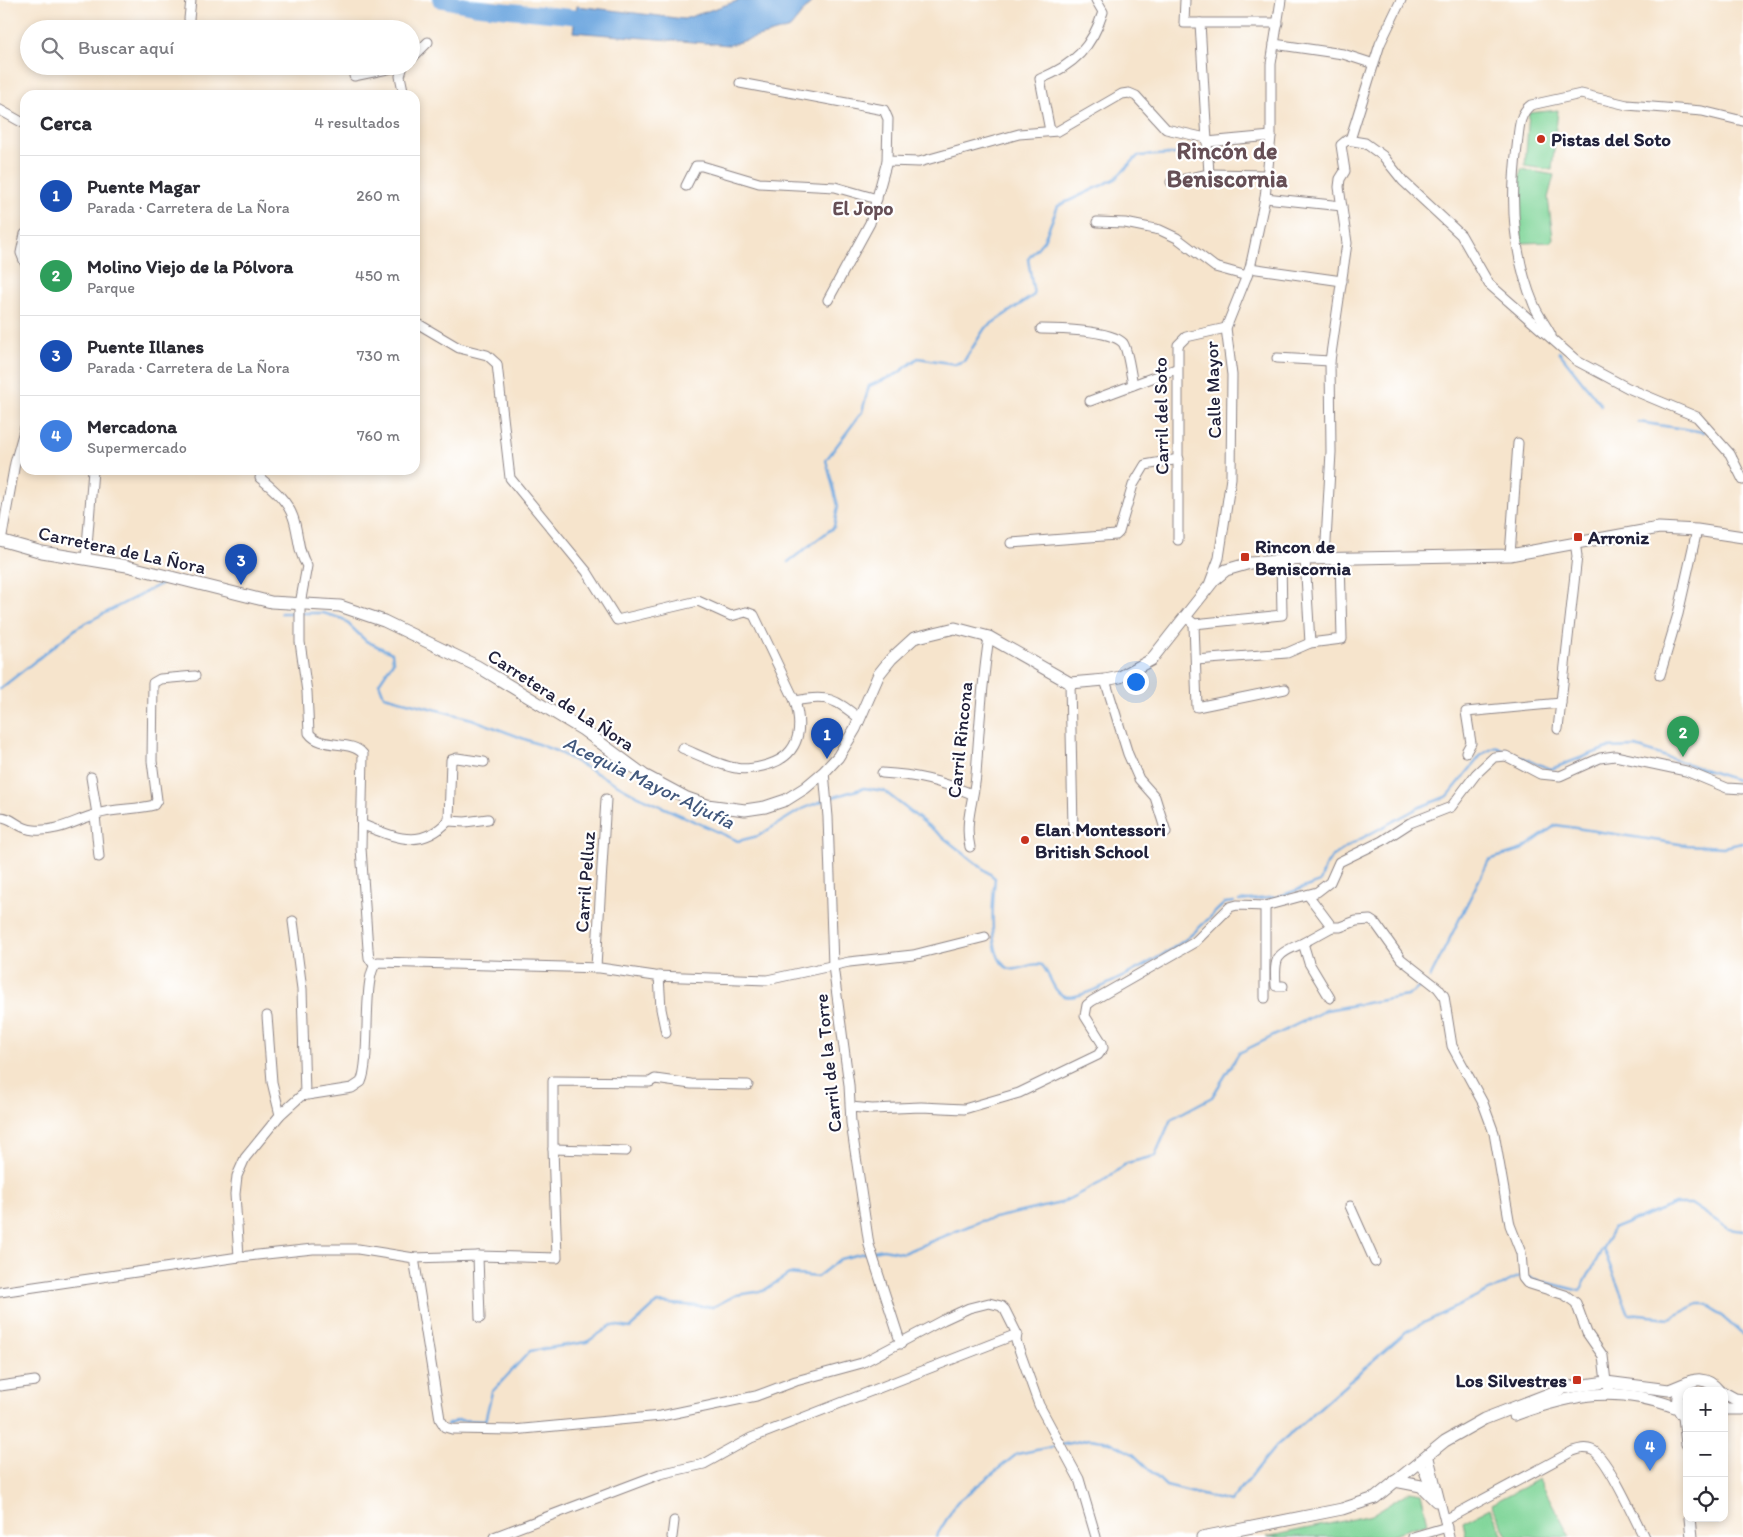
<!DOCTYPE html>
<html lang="es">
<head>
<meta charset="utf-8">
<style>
	:root { --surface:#fff; --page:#f7f7f7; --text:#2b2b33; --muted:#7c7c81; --line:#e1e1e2; --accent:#2563eb }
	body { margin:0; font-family:Itim,sans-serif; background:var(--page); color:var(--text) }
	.controls { position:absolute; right:15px; bottom:15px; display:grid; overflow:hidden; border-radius:10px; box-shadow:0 2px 8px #0003 }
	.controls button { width:45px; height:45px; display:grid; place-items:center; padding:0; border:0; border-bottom:1px solid var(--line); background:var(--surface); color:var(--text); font:25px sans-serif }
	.you { position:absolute; left:1135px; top:681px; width:18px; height:18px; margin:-12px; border:4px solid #fff; border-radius:50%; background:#1a73e8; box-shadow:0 0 0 8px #1a73e833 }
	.badge { display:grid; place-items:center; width:32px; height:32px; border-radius:50%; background:var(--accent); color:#fff; font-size:16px; font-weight:700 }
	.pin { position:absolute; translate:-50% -41px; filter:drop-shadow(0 1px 2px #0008) }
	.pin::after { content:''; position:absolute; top:26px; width:18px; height:15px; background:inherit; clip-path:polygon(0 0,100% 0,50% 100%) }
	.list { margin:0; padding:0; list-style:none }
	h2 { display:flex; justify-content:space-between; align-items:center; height:65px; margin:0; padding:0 20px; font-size:21px }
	h2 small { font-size:16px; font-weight:400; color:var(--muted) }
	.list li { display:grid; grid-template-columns:32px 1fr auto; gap:15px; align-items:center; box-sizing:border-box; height:80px; padding:0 20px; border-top:1px solid var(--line) }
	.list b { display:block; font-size:19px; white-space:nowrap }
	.list p { margin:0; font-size:16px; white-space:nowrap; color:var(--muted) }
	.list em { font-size:16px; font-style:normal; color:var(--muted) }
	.icon { flex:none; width:28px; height:28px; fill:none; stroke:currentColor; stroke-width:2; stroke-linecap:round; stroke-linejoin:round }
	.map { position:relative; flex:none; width:1743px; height:1537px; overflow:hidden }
	.search { position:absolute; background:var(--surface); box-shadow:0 2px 8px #0003; left:20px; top:20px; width:400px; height:55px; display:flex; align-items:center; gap:12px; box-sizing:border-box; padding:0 18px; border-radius:28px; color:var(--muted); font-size:19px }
	.panel { position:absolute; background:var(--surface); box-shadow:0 2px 8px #0003; left:20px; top:90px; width:400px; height:385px; border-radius:15px }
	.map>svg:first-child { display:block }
</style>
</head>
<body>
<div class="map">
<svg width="1743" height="1537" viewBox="0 0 1743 1537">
	<rect width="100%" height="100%" fill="#fff"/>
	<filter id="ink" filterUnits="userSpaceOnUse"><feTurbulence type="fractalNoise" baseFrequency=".02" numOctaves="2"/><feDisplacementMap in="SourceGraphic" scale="10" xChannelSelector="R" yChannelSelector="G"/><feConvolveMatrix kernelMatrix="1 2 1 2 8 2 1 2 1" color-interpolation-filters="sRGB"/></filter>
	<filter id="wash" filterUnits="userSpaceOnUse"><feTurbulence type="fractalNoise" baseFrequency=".0096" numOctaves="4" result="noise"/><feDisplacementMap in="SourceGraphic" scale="20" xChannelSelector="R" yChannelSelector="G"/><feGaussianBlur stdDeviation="1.12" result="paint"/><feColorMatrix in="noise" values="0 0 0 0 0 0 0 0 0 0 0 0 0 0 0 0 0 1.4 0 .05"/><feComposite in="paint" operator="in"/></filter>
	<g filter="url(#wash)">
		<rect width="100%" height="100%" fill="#f6e4cc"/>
		<g fill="#80d599" stroke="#517c6a">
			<path d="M 1558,110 L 1552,170 L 1525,166 L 1529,113 Z"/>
			<path d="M 1521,169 L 1554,175 L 1548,198 L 1553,238 L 1551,242 L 1522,243 L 1517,199 Z"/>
			<path d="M 1539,1479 L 1570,1537 L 1509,1537 L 1491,1504 Z"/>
			<path d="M 1410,1491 L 1421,1493 L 1428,1523 L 1384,1537 L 1266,1537 L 1372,1515 Z"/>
			<path d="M 1490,1508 L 1505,1537 L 1466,1537 L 1463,1522 Z"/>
		</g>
		<path fill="#71a9e0" stroke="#4a668e" d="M 740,0 L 813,0 L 790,28 L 729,45 L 573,32 L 577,6 L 684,19 Z"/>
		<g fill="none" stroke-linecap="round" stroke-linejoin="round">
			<g stroke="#71a9e0" stroke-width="2.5">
				<path d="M 1559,352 L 1601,405"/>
				<path d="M 1638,422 L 1704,432"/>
				<path d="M 788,562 L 834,527 L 838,506 L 826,460 L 862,412 L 869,386 L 897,374 L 918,358 L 955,364 L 964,361 L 985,328 L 1034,295 L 1028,259 L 1044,240 L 1058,206 L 1115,179 L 1138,156 L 1175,154"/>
				<path d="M 281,613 L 323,613 L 343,619 L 366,641 L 392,653 L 393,662 L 379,683 L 384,696 L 472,719 L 556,751 L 638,796 L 738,841 L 758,836 L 802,809 L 825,800"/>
				<path d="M 0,689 L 78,627 L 163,583"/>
				<path d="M 830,798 L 864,788 L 884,791 L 995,878 C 993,897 987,958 1008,968 C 1019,973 1029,961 1042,965 C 1050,974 1053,992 1064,996 C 1082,1003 1162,956 1179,944 C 1196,933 1210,916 1225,903 L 1234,902"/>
				<path d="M 1239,901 L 1277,897 L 1320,882 L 1325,867 L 1332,857 L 1351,844 L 1420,807 L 1448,796 L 1482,754 L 1496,747 L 1551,769 L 1607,748 L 1636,747 L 1743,782"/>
				<path d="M 1430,978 L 1489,860 L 1523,849 L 1556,825 L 1686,845 L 1723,847 L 1743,843"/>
				<path d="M 1603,1248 L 1629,1314 L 1670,1318 L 1698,1304 L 1708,1304 L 1743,1335"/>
				<path d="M 873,1251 L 883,1249 L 903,1253 L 981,1221 L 1061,1203 L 1102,1182 L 1127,1163 L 1155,1156 L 1171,1119 L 1212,1097 L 1239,1053 L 1326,1010 L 1407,996 L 1426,983"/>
				<path d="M 1526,1277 L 1580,1291 L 1613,1229 L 1675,1204 L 1691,1204 L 1729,1229 L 1743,1231"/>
				<path d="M 447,1425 L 458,1420 L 485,1421 L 492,1392 L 530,1351 L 587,1342 L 612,1325 L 630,1328 L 657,1303 L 713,1307 L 736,1295 L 763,1291 L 789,1274 L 817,1277 L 840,1259 L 868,1252"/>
				<path d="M 936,1537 L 957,1502 L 1017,1454 L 1090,1439 L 1110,1442 L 1133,1454 L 1166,1486 L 1230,1502 L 1275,1447 L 1407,1331 L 1520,1276"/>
			</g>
			<path stroke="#71a9e0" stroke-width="15" d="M 440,0 L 475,7 L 595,19"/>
		</g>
	</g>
	<g filter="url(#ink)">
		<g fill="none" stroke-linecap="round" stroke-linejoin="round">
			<defs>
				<g id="minor">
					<path d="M 189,19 L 191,0"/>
					<path d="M 1200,23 L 1278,23"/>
					<path d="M 1274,44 L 1343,54 L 1374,64"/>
					<path d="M 411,59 L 428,42"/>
					<path d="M 403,66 L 400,76 L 404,95"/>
					<path d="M 354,76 L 402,66"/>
					<path d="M 740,83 L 884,110 L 888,119 L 887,161 L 870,223 L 828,300"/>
					<path d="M 0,110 L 25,124"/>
					<path d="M 1050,131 L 1040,79 C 1074,65 1092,47 1103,12 L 1096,0"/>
					<path d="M 1350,140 L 1380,44 L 1401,0"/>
					<path d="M 1207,142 L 1271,136"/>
					<path d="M 887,161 L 919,162 L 1019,134 L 1058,131 L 1122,94 L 1129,93 L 1136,96 L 1166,129 L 1206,138"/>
					<path d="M 1209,174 L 1267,175"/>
					<path d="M 1171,182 L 1209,174 L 1200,23 L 1184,23 L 1185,0"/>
					<path d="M 686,186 L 696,166 L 702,166 L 759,183 L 835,187 L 877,199"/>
					<path d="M 1265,198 L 1342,206"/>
					<path d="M 1097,222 L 1125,223 L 1160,230 L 1177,238 L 1215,267 L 1247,276"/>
					<path d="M 25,234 L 21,253 L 25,263"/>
					<path d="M 1250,268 L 1342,281"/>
					<path d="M 415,322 L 459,348 L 487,355 L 497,364 L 510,478 L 587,572 L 617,620 L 698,601 L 731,616 L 746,612 L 754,615 L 795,701 C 828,694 835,699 860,719"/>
					<path d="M 1041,329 C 1058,329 1111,330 1123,343 C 1128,350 1131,376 1133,385"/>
					<path d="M 1551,335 C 1546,325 1538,315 1534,305 C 1513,255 1510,200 1517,147 C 1519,132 1518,114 1531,105 L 1581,94 L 1627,105 L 1702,111 L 1743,121"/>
					<path d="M 1277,358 L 1330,361"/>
					<path d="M 1090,401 L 1176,369"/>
					<path d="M 260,478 C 273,489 287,500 293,517 C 299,533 297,551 307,566 L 300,604 L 300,642 L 307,692 L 309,733 C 321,750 351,739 363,754 L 361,848 L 368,949 L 369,958 L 374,965"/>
					<path d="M 1178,540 L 1178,345 L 1186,337 L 1226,328"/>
					<path d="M 1,541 L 15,463 L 25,427"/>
					<path d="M 1011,543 L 1116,535 L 1119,532 L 1133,485 L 1145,465 L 1179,459"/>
					<path d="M 1510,555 L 1518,443"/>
					<path d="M 86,559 L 93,470"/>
					<path d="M 1305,559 L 1310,643"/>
					<path d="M 1325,559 L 1331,452 L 1330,361 L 1347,243 L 1339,187 L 1340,179 L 1345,171 L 1341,145 L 1347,140 L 1365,143 L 1383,156 L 1403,181 L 1461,235 L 1489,284 L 1577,361 L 1628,388 L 1697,417 L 1730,454 L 1743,480"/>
					<path d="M 1210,582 L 1219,558 L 1231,478 L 1232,375 L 1226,328 L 1250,268 L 1265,198 L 1271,136 L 1271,64 L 1281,0"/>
					<path d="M 1186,617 L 1194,624 L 1197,707 L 1285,689"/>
					<path d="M 1194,624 L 1282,615 L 1281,560"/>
					<path d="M 1196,660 L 1287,653 L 1310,643 L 1342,639 L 1340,558"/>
					<path d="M 1660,675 L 1678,614 L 1697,530"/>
					<path d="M 1105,680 L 1128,754 L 1139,779 L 1155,797 L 1166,832"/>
					<path d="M 1070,683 L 1073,828"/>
					<path d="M 1558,729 L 1577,556 L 1575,542"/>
					<path d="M 682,748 C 699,755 718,765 736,768 C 744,770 755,768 763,766 C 798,758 804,732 795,701"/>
					<path d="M 1466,752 L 1471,743 L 1466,712 L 1561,703"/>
					<path d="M 824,772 L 828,817 L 833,966 L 849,1085 L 851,1123 L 869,1245 L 901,1344"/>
					<path d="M 882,773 C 917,775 940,781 972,794"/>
					<path d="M 91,777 L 97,814"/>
					<path d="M 95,815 L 99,857"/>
					<path d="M 0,817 C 14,817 17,829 34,830 C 59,832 75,820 97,814 C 115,808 136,810 154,805 L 157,800 L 152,761 L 153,683 L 160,679 L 195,676"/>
					<path d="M 449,821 L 465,822 L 488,819"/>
					<path d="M 363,825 C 397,838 421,850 449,820 L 451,760 L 457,758 L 484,762"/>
					<path d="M 970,847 C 964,822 974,799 976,775 C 979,728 982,683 989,637"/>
					<path d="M 1308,895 L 1332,927 L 1340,927 L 1356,921 L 1370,920 L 1376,924 L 1401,959 L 1438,988 L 1444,996 L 1452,1046 L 1483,1103 L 1494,1133 L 1510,1225 L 1521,1253 L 1523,1278 L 1527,1283 L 1565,1295 L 1576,1303 L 1587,1333 L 1603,1356 L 1606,1382 L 1611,1393"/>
					<path d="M 1265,906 L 1265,998"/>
					<path d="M 293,921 L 302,989 L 305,1094"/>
					<path d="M 596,967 L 606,799"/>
					<path d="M 659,976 L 661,1009 L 666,1033"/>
					<path d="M 1283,986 L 1276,986 C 1274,955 1276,955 1303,943"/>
					<path d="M 1330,998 L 1309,963 L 1303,943 L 1332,927"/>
					<path d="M 267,1016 L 272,1082 L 280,1115"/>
					<path d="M 851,1107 L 872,1109 L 921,1107 L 964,1109 L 1019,1093 L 1098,1055 L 1103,1048 L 1102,1043 L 1085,1016 L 1087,1005 L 1092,1001 L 1195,942 L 1230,907 L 1237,905 L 1265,906 L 1317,892 L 1330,882 L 1339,862 L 1382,841 L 1410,823 L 1451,807 L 1476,774 L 1494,757 L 1506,756 L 1540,774 L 1560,776 L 1600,758 L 1615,756 L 1686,771 L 1727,788 L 1743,789"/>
					<path d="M 553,1149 L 626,1151"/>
					<path d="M 1350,1206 L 1375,1262"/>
					<path d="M 478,1256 L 480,1318"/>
					<path d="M 239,1257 L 235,1194 L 237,1176 L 245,1158 L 280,1115 L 301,1096 L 352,1088 L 361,1082 C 372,1058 361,972 378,962 L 600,968 L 655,976 L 767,980 L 849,962 L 913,955 L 985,937"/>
					<path d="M 414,1258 L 440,1419 L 445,1427 L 452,1429 L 513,1430 L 661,1416 L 756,1396 L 796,1381 L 862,1363 L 943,1320 L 969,1308 L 989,1303 L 1001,1306 L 1005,1310 L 1017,1334 L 1016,1341 L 1039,1405 L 1079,1479 L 1096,1537"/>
					<path d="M 0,1292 L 239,1257 L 313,1249 L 358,1249 L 414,1258 L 478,1256 L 557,1258 L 553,1149 L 553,1081 L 650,1082 L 655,1079 L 691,1084 L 748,1085"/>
					<path d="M 0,1386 L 35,1381"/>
					<path d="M 1428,1454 L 1449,1537"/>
					<path d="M 1420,1461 L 1433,1494"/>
					<path d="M 1445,1520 L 1573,1451 C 1579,1449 1585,1447 1592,1450 C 1607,1456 1635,1520 1644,1537"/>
					<path d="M 494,1537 L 660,1474 L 704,1464 L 751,1438 L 1017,1334"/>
					<path d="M 672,1537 L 674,1521"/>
					<path d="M 1413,1537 L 1447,1527"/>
				</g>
				<g id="major">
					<path d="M 0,540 L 42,552 L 127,566 L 271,602 L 340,606 L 384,621 L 477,666 L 583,730 L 644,775 L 687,798 L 707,805 L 745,810 L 765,807 L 786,800 L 805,788 L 824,772 L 838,757 L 855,729 L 879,674 L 891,659 L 914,638 L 955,628 L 989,637 L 1070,683 L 1105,680 L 1120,677 L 1151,660 L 1214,580 L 1226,570 L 1250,563 L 1305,559 L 1510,555 L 1659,528 L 1697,530 L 1743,537"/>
					<path d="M 1724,1393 L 1735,1399 L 1743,1400"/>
					<path d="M 1724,1409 L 1743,1409"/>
					<path d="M 1514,1415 C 1576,1393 1615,1385 1678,1408"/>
					<path d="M 1684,1417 L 1687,1444"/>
					<path d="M 1687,1419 C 1660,1399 1696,1361 1719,1391"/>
					<path d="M 1395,1481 L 1421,1486 L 1436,1501"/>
					<path d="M 1690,1518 L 1692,1537"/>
					<path d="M 1202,1537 L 1342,1509 L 1375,1498 L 1445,1441 L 1484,1419 L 1564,1388 L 1606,1382 L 1669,1390 L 1691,1381"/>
				</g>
			</defs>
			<use href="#minor" stroke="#8c8384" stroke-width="11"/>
			<use href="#major" stroke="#8c8384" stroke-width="13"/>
			<use href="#minor" stroke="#fff" stroke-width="9"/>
			<use href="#major" stroke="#fff" stroke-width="11"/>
		</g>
	</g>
	<g fill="#c8321e" stroke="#fff" stroke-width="2">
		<circle cx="1541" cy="139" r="5"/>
		<rect x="1573" y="532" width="10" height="10" rx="2.5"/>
		<rect x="1240" y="552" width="10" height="10" rx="2.5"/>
		<circle cx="1025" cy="840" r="5"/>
		<rect x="1572" y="1375" width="10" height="10" rx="2.5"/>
	</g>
	<g text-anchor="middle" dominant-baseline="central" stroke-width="4.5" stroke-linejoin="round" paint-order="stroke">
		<g font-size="19" font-weight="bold" fill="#22223b" stroke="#fff" text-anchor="start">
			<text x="1551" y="139">Pistas del Soto</text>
			<text x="1588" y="537">Arroniz</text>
			<text x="1255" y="546">Rincon de<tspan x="1255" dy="22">Beniscornia</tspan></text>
			<text x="1035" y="829">Elan Montessori<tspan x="1035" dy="22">British School</tspan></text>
			<text x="1567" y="1380" text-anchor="end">Los Silvestres</text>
		</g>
		<g font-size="19" fill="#22223b" stroke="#fff">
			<text transform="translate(1213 390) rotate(-92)">Calle Mayor</text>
			<text transform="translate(1161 416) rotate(-91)">Carril del Soto</text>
			<text transform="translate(122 550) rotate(12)">Carretera de La Ñora</text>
			<text transform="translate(561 700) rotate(33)">Carretera de La Ñora</text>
			<text transform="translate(960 740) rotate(-84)">Carril Rincona</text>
			<text transform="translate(585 882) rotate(-86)">Carril Pelluz</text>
			<text transform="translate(828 1063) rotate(-96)">Carril de la Torre</text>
		</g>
		<g font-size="20" font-weight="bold" fill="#664f56" stroke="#fff">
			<text x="863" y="208">El Jopo</text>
		</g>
		<g font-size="20" font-style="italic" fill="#42587d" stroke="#fff">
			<text transform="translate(649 782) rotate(26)">Acequia Mayor Aljufía</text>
		</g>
		<g font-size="24" font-weight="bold" fill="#664f56" stroke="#fff">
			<text x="1227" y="150">Rincón de<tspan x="1227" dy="28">Beniscornia</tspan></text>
		</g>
	</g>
</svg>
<div class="controls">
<button>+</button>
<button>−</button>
<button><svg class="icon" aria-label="locate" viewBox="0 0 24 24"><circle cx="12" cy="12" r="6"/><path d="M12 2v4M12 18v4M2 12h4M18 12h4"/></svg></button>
</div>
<div class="you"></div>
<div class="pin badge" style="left:827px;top:759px;background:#1a4fb4">1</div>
<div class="pin badge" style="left:1683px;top:757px;background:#2e9e5b">2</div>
<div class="pin badge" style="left:241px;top:585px;background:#1a4fb4">3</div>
<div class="pin badge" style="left:1650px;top:1471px;background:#3f7fe0">4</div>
<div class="search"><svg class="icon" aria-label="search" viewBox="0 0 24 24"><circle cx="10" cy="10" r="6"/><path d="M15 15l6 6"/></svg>Buscar aquí</div>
<section class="panel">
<h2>Cerca<small>4 resultados</small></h2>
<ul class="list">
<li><span class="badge" style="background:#1a4fb4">1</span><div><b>Puente Magar</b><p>Parada · Carretera de La Ñora</p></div><em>260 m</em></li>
<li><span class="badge" style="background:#2e9e5b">2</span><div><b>Molino Viejo de la Pólvora</b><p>Parque</p></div><em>450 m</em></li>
<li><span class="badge" style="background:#1a4fb4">3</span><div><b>Puente Illanes</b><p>Parada · Carretera de La Ñora</p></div><em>730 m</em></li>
<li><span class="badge" style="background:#3f7fe0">4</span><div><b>Mercadona</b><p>Supermercado</p></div><em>760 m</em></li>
</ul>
</section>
</div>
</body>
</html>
